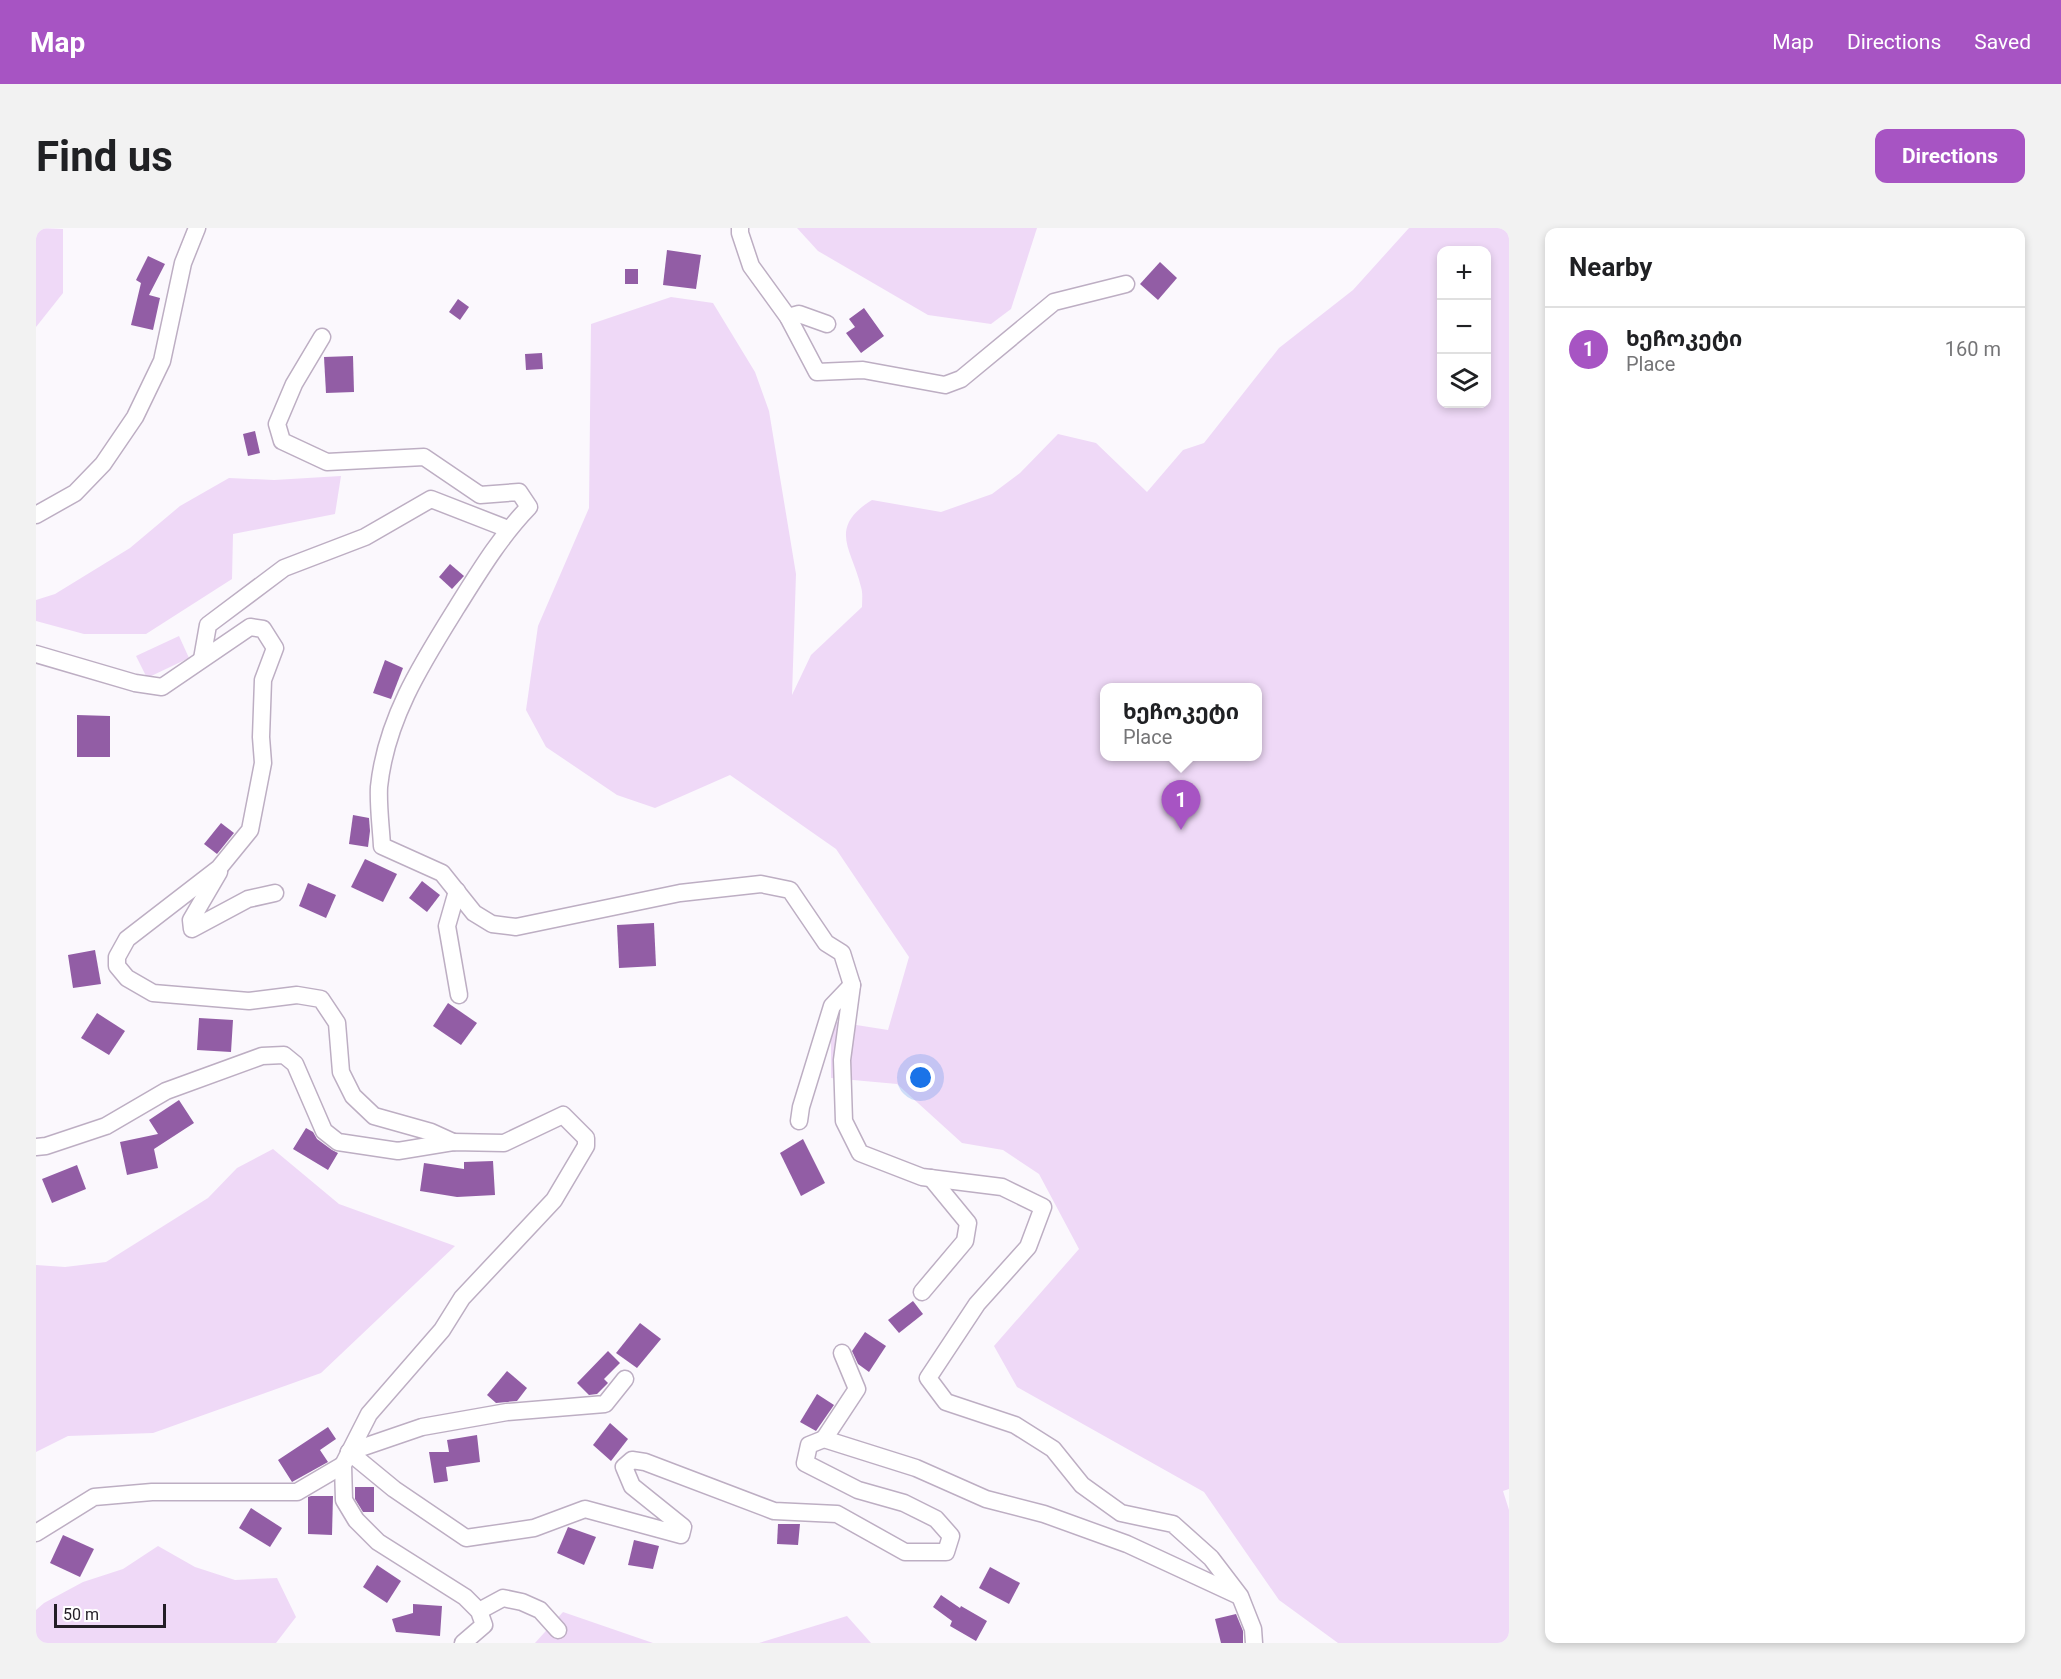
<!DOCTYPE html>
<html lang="en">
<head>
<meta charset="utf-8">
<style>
	:root { --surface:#fff; --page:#f2f2f2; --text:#202124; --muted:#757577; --line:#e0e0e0; --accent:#a754c3 }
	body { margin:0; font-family:Roboto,"Noto Sans Georgian",sans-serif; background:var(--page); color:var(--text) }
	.controls { position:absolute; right:18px; top:18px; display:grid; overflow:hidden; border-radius:12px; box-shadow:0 3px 9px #0003 }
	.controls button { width:54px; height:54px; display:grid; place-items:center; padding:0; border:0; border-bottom:2px solid var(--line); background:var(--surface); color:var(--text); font:30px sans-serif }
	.scale { position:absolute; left:18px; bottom:15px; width:112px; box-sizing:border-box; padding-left:6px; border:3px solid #231e26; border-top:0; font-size:16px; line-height:21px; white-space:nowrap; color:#231e26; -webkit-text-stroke:4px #fff; paint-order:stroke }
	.you { position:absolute; left:885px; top:850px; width:21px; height:21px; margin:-15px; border:4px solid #fff; border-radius:50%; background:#1a73e8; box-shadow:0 0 0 9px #1a73e833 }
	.badge { display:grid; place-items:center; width:39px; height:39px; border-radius:50%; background:var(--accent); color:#fff; font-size:20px; font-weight:700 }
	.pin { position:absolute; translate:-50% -50px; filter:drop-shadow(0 2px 3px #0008) }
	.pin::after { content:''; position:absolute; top:32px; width:21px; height:18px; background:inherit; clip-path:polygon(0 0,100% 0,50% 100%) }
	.popup { position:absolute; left:1064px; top:455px; width:162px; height:78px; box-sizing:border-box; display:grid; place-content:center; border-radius:12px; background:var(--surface); filter:drop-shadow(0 2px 4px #0005); font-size:20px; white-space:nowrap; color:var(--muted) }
	.popup b { font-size:22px; color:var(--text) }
	.popup::after { content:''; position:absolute; left:50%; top:100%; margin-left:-12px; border:12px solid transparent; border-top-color:var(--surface) }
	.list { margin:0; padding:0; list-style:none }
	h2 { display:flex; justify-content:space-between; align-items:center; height:78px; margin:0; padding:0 24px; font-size:26px }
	h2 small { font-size:20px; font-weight:400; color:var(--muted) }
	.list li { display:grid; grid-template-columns:39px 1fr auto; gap:18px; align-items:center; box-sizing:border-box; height:84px; padding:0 24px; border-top:2px solid var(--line) }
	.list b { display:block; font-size:22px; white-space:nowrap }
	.list p { margin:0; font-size:20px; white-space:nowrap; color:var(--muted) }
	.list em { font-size:20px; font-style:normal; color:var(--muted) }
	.icon { flex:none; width:33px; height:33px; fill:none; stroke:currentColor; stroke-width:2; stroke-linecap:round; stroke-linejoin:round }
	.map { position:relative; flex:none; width:1473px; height:1415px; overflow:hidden; border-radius:12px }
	header { display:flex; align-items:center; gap:36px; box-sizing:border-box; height:84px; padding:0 30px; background:var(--accent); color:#fff }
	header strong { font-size:28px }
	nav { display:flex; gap:33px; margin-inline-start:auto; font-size:21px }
	.intro { display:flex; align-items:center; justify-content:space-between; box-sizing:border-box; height:144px; padding:0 36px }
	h1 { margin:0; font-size:42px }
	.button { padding:15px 27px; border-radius:12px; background:var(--accent); color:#fff; font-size:21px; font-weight:700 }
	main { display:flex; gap:36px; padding:0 36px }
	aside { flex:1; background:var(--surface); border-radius:12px; box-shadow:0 3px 9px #0003 }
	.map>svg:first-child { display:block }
</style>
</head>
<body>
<header>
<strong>Map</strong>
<nav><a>Map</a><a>Directions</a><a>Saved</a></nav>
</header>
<div class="intro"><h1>Find us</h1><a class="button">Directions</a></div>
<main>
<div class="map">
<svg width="1473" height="1415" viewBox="0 0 1473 1415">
	<rect width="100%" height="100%" fill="#fbf8fd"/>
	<g fill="#efd9f7" fill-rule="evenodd">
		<path d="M 0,0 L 27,1 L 27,65 L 0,99 Z"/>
		<path d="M 761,0 L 1001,0 L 975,81 L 955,96 L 892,87 L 782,23 Z"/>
		<path d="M 1373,0 L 1473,0 L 1473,1261 L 1467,1263 L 1473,1282 L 1473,1415 L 1302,1415 L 1243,1372 L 1168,1264 L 981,1159 L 958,1118 L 1043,1021 L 1003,946 L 967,922 L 926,915 L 861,856 L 795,850 L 795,793 L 852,802 L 873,729 L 800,621 L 694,547 L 619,580 L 581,567 L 510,519 L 490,482 L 502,398 L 553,280 L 555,96 L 635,69 L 677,75 L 719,144 L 733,183 L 760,346 L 756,467 L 775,427 L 826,379 C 826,372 827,365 825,359 C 816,321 791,300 836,272 L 905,284 L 956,266 L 984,245 L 1022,206 L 1060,215 L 1111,264 L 1147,222 L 1168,215 L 1243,120 L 1317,62 ZM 1406,22 L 1450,22 L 1450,176 L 1406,176 ZM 1068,460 L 1222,460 L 1222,528 L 1068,528 Z"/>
		<path d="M 305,248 L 299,286 L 197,306 L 196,351 L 110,406 L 48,406 L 0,393 L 0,372 L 19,366 L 94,320 L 144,278 L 193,250 L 238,252 Z"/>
		<path d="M 143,408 L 153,430 L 111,450 L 100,428 Z"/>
		<path d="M 237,921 L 303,976 L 419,1018 L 285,1145 L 117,1205 L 32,1208 L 0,1224 L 0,1037 L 29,1039 L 70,1034 L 172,970 L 201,940 Z"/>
		<path d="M 122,1318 L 159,1339 L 199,1352 L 241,1350 L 260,1389 L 240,1415 L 0,1415 L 0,1382 L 8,1375 L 47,1354 L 87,1341 Z"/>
		<path d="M 527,1384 L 617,1415 L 499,1415 Z"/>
		<path d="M 811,1388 L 835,1415 L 723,1415 Z"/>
	</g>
	<g fill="#925da5">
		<path d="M 631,22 L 665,27 L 660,61 L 627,57 Z"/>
		<path d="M 112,28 L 129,36 L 113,67 L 124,70 L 117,102 L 95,97 L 105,55 L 100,52 Z"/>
		<path d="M 1124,34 L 1141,50 L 1122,72 L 1104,56 Z"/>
		<rect x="589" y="41" width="13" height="15"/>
		<path d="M 422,71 L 433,79 L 424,92 L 413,84 Z"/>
		<path d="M 828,80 L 848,108 L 825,125 L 810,105 L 819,99 L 813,91 Z"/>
		<path d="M 506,125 L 507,141 L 490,142 L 489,126 Z"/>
		<path d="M 317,128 L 318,164 L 290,165 L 288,129 Z"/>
		<path d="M 219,203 L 224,225 L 212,228 L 207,206 Z"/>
		<path d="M 414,336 L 428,348 L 416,361 L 403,349 Z"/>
		<path d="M 349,432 L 367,440 L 355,471 L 337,465 Z"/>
		<path d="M 41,487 L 74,488 L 74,529 L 41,529 Z"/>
		<path d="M 317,587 L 333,590 L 334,603 L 332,619 L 313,616 Z"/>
		<path d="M 185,595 L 198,605 L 181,626 L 168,616 Z"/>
		<path d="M 329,631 L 361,646 L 347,674 L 315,659 Z"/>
		<path d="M 386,653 L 404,667 L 391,684 L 373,670 Z"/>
		<path d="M 272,655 L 300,667 L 290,690 L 263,678 Z"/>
		<path d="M 618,695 L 620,738 L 583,740 L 581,697 Z"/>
		<path d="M 59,722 L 65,756 L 37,760 L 32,727 Z"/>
		<path d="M 412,775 L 441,795 L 425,817 L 397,798 Z"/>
		<path d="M 61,785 L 89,803 L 73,827 L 45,810 Z"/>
		<path d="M 163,790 L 197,792 L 195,824 L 161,822 Z"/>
		<path d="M 143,872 L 158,895 L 118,921 L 122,940 L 91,947 L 84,914 L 122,906 L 113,892 Z"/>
		<path d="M 270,900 L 277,904 L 281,911 L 296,922 L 302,925 L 292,942 L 257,921 Z"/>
		<path d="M 767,911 L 789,955 L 765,968 L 744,925 Z"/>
		<path d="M 457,933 L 459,967 L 421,969 L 384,963 L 388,935 L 428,941 L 428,934 Z"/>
		<path d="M 41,937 L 50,961 L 16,975 L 6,951 Z"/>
		<path d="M 877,1073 L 887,1086 L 863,1105 L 852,1092 Z"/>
		<path d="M 604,1095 L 625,1111 L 601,1140 L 580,1125 Z"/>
		<path d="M 829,1104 L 850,1118 L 833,1144 L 822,1136 L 816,1123 Z"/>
		<path d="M 572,1123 L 584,1135 L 568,1151 L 572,1155 L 561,1166 L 553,1167 L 541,1155 Z"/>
		<path d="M 471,1143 L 491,1160 L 481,1173 L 460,1175 L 451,1167 Z"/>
		<path d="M 781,1166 L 798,1177 L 780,1203 L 764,1194 Z"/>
		<path d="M 574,1195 L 592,1211 L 575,1233 L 557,1217 Z"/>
		<path d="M 292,1199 L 300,1211 L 284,1222 L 292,1234 L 256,1254 L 242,1232 Z"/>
		<path d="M 441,1207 L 444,1234 L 410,1239 L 412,1253 L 398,1255 L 393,1224 L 413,1224 L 411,1212 Z"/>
		<path d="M 319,1259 L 338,1259 L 338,1284 L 327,1284 L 319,1271 Z"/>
		<path d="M 275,1268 L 297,1268 L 296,1307 L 272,1306 L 272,1269 Z"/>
		<path d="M 215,1280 L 246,1300 L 234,1319 L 203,1300 Z"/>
		<path d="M 742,1296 L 764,1296 L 762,1317 L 741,1316 Z"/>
		<path d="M 532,1299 L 560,1309 L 548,1337 L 521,1325 Z"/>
		<path d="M 27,1307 L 58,1321 L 44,1349 L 14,1335 Z"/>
		<path d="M 598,1312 L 623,1318 L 617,1341 L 592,1337 Z"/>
		<path d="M 341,1337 L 365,1353 L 351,1375 L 327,1359 Z"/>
		<path d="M 954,1339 L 984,1355 L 973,1376 L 943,1360 Z"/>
		<path d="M 905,1367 L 924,1380 L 925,1378 L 951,1393 L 940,1413 L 914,1398 L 916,1393 L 897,1379 Z"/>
		<path d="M 377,1376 L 406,1378 L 404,1408 L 360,1404 L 356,1391 L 377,1385 Z"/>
		<path d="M 1200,1386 L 1207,1403 L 1207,1415 L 1185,1415 L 1179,1391 Z"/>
	</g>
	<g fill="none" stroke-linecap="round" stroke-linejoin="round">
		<defs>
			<g id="minor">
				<path d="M 704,0 L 704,5 L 715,38 L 752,89 L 781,144 L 827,142 L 909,157 L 925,151 L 1018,74 L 1090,56"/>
				<path d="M 752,89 L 763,86 L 791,96"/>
				<path d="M 286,109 L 258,156 L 241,196 L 246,213 L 291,234 L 388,229 L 444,267 L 483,264 L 493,279 C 464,309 443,344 421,379 C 386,435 350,491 343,559 C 342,578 345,599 346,618 L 406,645 L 438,685 L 456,696 L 480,699 L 644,665 L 725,656 L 754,662 L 790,715 L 806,725 L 816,757 L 806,832 L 808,893 L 824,925 L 886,949 L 966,959 L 1007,979 L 992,1019 L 941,1076 L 892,1150 L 910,1174 L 979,1197 L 1017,1221 L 1046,1257 L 1085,1285 L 1137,1296 L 1175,1330 L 1204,1368 L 1217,1401 L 1218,1415"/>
				<path d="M 0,287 L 39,265 L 67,236 L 99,189 L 126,133 L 147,35 L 161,0"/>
				<path d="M 0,426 L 99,455 L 126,459 L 214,399 L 227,401 L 239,420 L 227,452 L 225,509 L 227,535 L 214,602 L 183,640 L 91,711 L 81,729 L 81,738 L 91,750 L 117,765 L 213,773 L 261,767 L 285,771 L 301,795 L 305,844 L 317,868 L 338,888 L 395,904 L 417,914"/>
				<path d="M 166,431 L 172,397 L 248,340 L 329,309 L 395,271 L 472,301"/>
				<path d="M 183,644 L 155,692 L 156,701 L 212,671 L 239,665"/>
				<path d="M 421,663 L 411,698 L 423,767"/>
				<path d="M 763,893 L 765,879 L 796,778 L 816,757"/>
				<path d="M 0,919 L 10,918 L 70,898 L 130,863 L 226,828 L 248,827 L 259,836 L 288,903 L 302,914 L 362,923 L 417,914 L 468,915 L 527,887 L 550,910 L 550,918 L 518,972 L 426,1070 L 406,1102 L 333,1186 L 307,1237 L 308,1272 L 320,1292 L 342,1314 L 429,1369 L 443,1383 L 448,1397 L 427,1415"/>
				<path d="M 886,1064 L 929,1013 L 932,995 L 895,950"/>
				<path d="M 788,1211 L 821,1161 L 806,1125"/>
				<path d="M 313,1224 L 358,1261 L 430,1310 L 498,1300 L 549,1281 L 645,1307 L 647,1299 L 596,1258 L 588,1239 L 596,1232 L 609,1234 L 738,1283 L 801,1286 L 869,1324 L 910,1324 L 915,1308 L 900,1291 L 868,1275 L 822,1262 L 769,1235 L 773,1217 L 788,1211 L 880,1240 L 950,1271 L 1008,1286 L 1091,1316 L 1201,1367"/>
				<path d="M 313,1224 L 386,1199 L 471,1184 L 569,1176 L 589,1151"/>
				<path d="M 0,1305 L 58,1269 L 116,1264 L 261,1264 L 307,1237"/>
				<path d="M 443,1383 L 467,1370 L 486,1374 L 504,1382 L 522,1402"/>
			</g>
		</defs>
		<use href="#minor" stroke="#bdaec3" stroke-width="19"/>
		<use href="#minor" stroke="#fff" stroke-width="16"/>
	</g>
</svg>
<div class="controls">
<button>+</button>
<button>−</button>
<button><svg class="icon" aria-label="layers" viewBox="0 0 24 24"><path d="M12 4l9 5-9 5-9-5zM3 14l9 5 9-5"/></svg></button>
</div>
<div class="scale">50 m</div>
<div class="you"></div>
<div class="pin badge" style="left:1145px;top:602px">1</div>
<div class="popup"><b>ხეჩოკეტი</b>Place</div>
</div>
<aside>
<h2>Nearby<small></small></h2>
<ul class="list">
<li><span class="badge">1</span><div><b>ხეჩოკეტი</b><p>Place</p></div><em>160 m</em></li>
</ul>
</aside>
</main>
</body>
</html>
